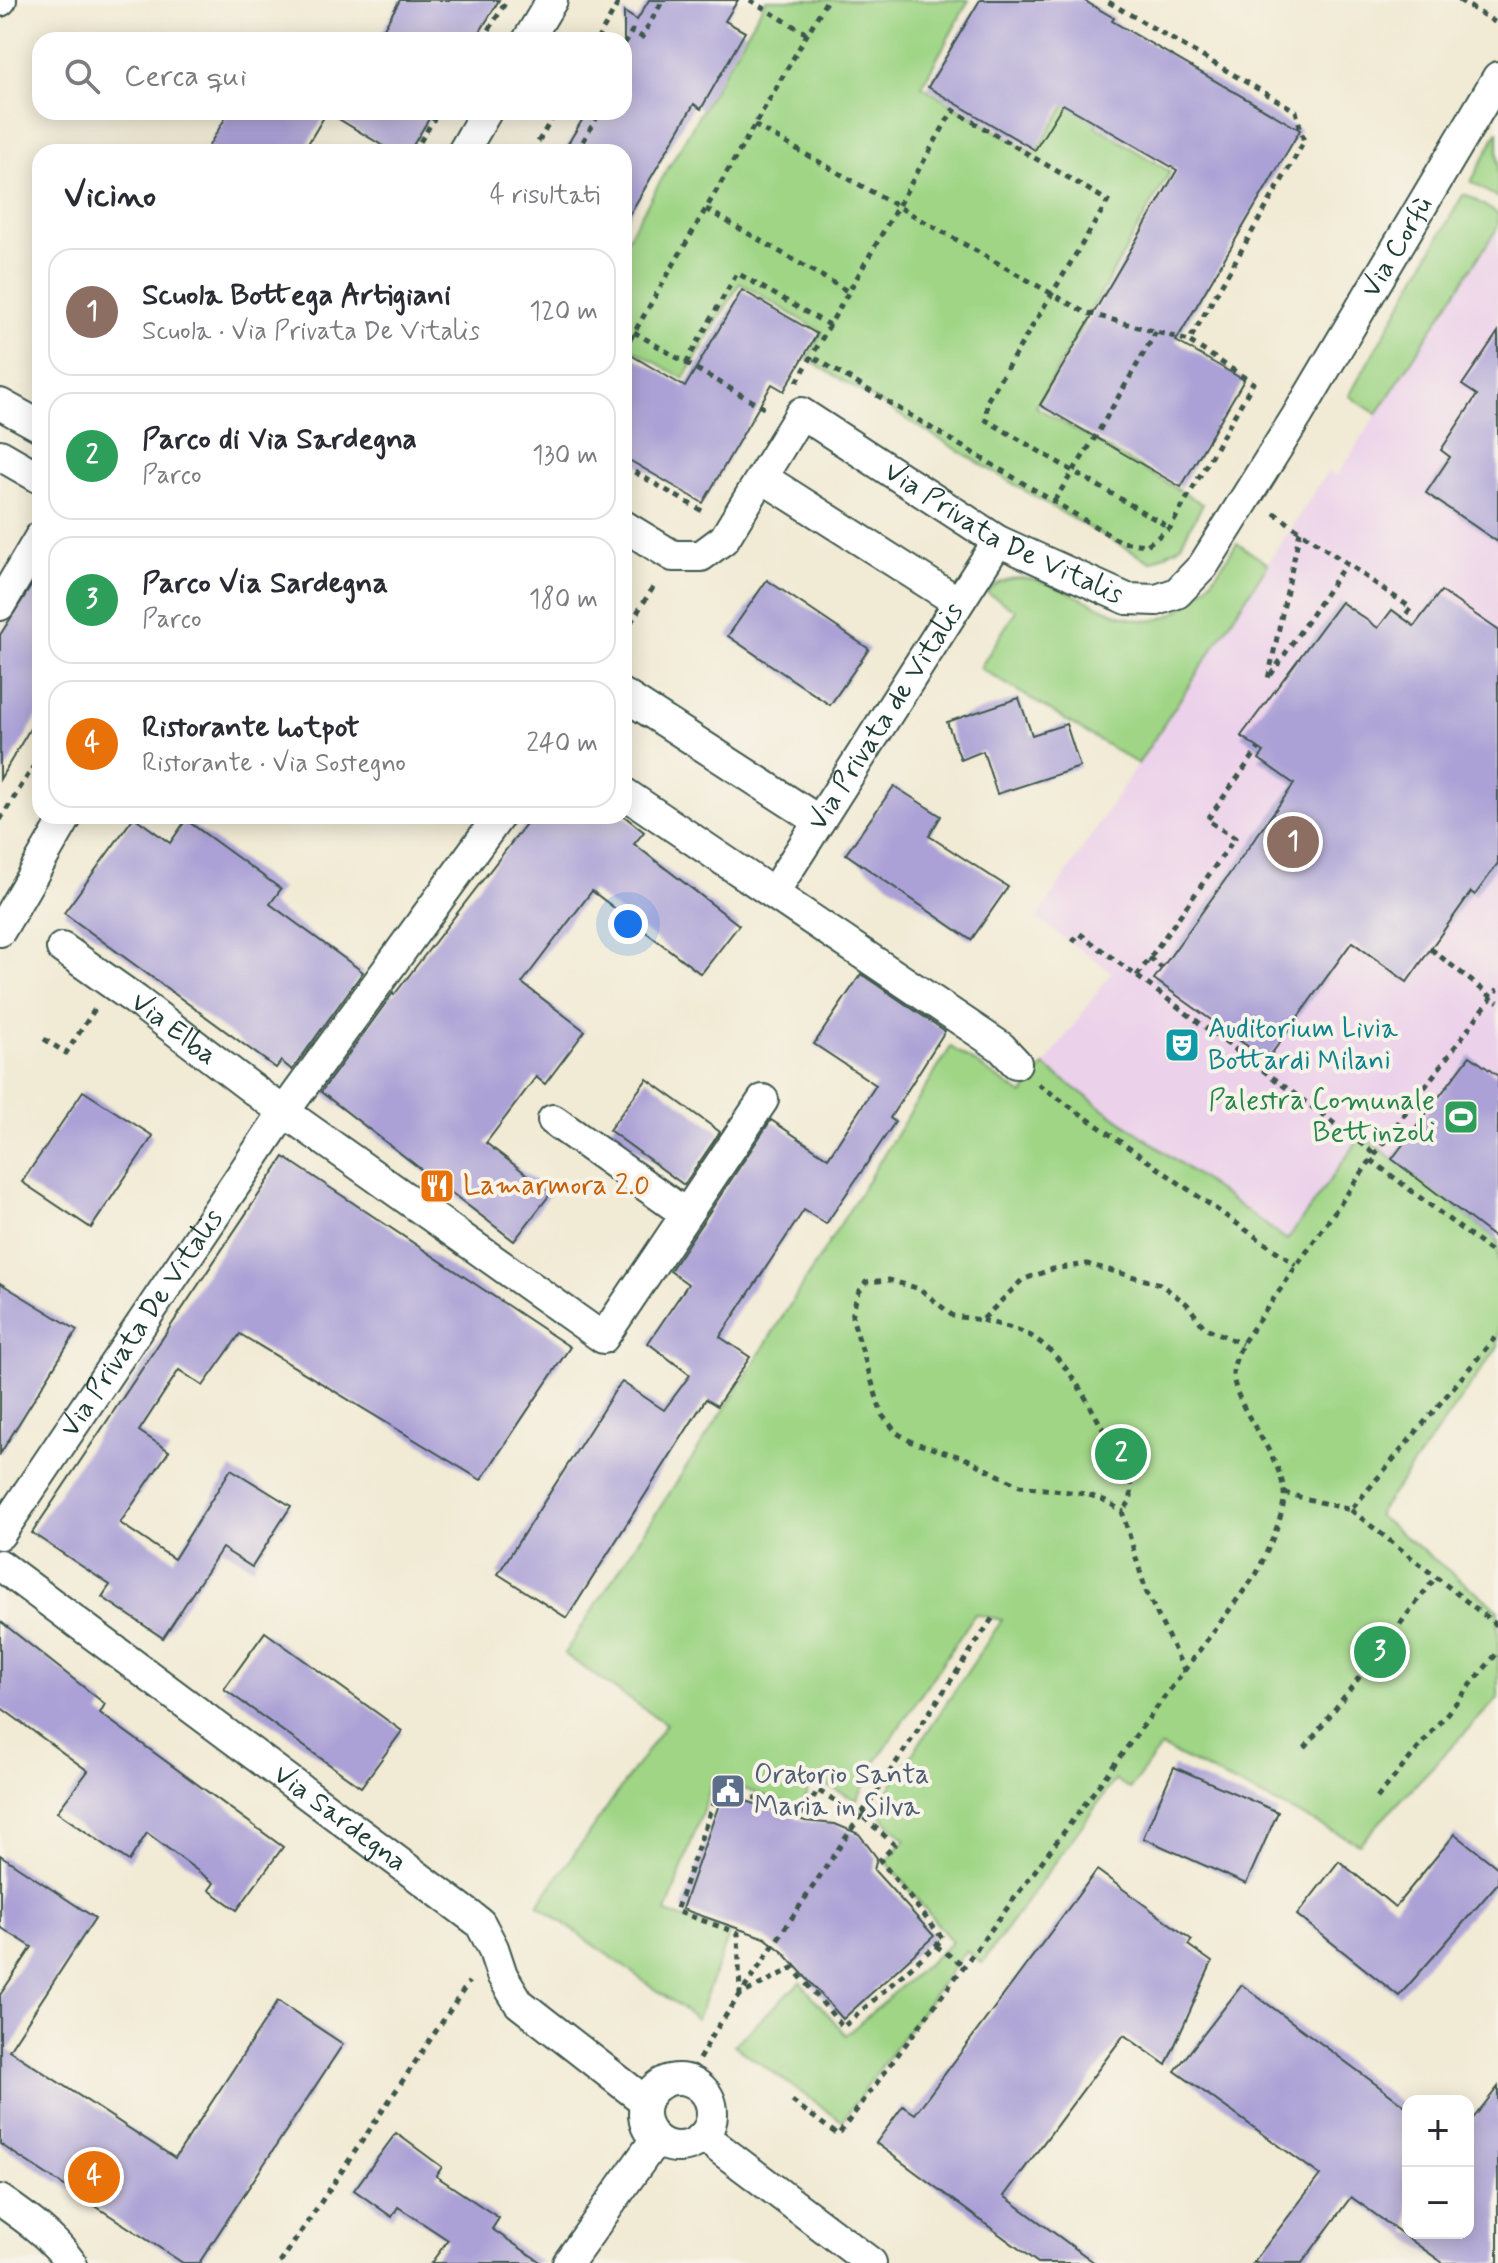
<!DOCTYPE html>
<html lang="it">
<head>
<meta charset="utf-8">
<style>
	:root { --surface:#fff; --page:#f7f7f7; --text:#2b2b33; --muted:#7c7c81; --line:#e1e1e2; --accent:#111827 }
	body { margin:0; font-family:Mynerve,sans-serif; background:var(--page); color:var(--text) }
	.controls { position:absolute; right:24px; bottom:24px; display:grid; overflow:hidden; border-radius:16px; box-shadow:0 4px 20px #0003 }
	.controls button { width:72px; height:72px; display:grid; place-items:center; padding:0; border:0; border-bottom:2px solid var(--line); background:var(--surface); color:var(--text); font:40px sans-serif }
	.you { position:absolute; left:628px; top:924px; width:28px; height:28px; margin:-20px; border:6px solid #fff; border-radius:50%; background:#1a73e8; box-shadow:0 0 0 12px #1a73e833 }
	.badge { display:grid; place-items:center; width:52px; height:52px; border-radius:50%; background:var(--accent); color:#fff; font-size:26px; font-weight:700 }
	.pin { position:absolute; translate:-50% -50%; border:4px solid #fff; box-shadow:0 2px 8px #0006 }
	.list { margin:0; padding:0; list-style:none }
	h2 { display:flex; justify-content:space-between; align-items:center; height:104px; margin:0; padding:0 32px; font-size:34px }
	h2 small { font-size:26px; font-weight:400; color:var(--muted) }
	.list li { display:grid; grid-template-columns:52px 1fr auto; gap:24px; align-items:center; box-sizing:border-box; height:128px; margin:0 16px 16px; padding:0 16px; border:2px solid var(--line); border-radius:24px }
	.list b { display:block; font-size:30px; white-space:nowrap }
	.list p { margin:0; font-size:26px; white-space:nowrap; color:var(--muted) }
	.list em { font-size:26px; font-style:normal; color:var(--muted) }
	.icon { flex:none; width:44px; height:44px; fill:none; stroke:currentColor; stroke-width:2; stroke-linecap:round; stroke-linejoin:round }
	.map { position:relative; flex:none; width:1498px; height:2263px; overflow:hidden }
	.search { position:absolute; background:var(--surface); box-shadow:0 4px 20px #0003; left:32px; top:32px; width:600px; height:88px; display:flex; align-items:center; gap:20px; box-sizing:border-box; padding:0 28px; border-radius:24px; color:var(--muted); font-size:30px }
	.panel { position:absolute; background:var(--surface); box-shadow:0 4px 20px #0003; left:32px; top:144px; width:600px; height:680px; border-radius:24px }
	.map>svg:first-child { display:block }
</style>
</head>
<body>
<div class="map">
<svg width="1498" height="2263" viewBox="0 0 1498 2263">
	<rect width="100%" height="100%" fill="#f7f3e8"/>
	<filter id="ink" filterUnits="userSpaceOnUse"><feTurbulence type="fractalNoise" baseFrequency=".0125" numOctaves="2"/><feDisplacementMap in="SourceGraphic" scale="16" xChannelSelector="R" yChannelSelector="G"/><feConvolveMatrix kernelMatrix="1 2 1 2 8 2 1 2 1" color-interpolation-filters="sRGB"/></filter>
	<filter id="wash" filterUnits="userSpaceOnUse"><feTurbulence type="fractalNoise" baseFrequency=".006" numOctaves="4" result="noise"/><feDisplacementMap in="SourceGraphic" scale="32" xChannelSelector="R" yChannelSelector="G"/><feGaussianBlur stdDeviation="1.8" result="paint"/><feColorMatrix in="noise" values="0 0 0 0 0 0 0 0 0 0 0 0 0 0 0 0 0 1.4 0 .05"/><feComposite in="paint" operator="in"/></filter>
	<g filter="url(#wash)">
		<rect width="100%" height="100%" fill="#f1ead4"/>
		<path fill="#ecd1ea" d="M 1498,227 L 1498,1240 L 1363,1136 L 1288,1240 L 1044,1066 L 1112,972 L 1037,919 L 1328,471 L 1337,476 Z"/>
		<g fill="#9fd585" stroke="#5f895c" stroke-width="2">
			<path d="M 766,0 L 969,0 L 922,86 L 1035,154 L 1090,65 L 1121,80 L 1096,126 L 1170,172 L 1036,407 L 1203,504 L 1179,547 L 1151,562 L 1057,510 L 807,359 L 822,332 L 740,283 L 684,379 L 624,344 L 624,244 Z"/>
			<path d="M 1498,131 L 1498,198 L 1471,182 Z"/>
			<path d="M 1463,195 L 1467,195 L 1498,214 L 1498,227 L 1377,414 L 1349,396 Z"/>
			<path d="M 1237,543 L 1268,564 L 1138,764 L 980,668 L 1016,610 L 987,593 C 1028,543 1111,634 1160,619 C 1198,607 1216,574 1237,543 Z"/>
			<path d="M 951,1047 L 1023,1095 L 1044,1066 L 1287,1240 L 1362,1135 L 1498,1240 L 1498,1347 L 1377,1515 L 1498,1609 L 1498,1698 L 1359,1844 L 1161,1747 L 1130,1789 L 1115,1780 L 982,1963 L 966,1950 L 842,2121 L 734,2045 L 800,1982 L 846,2035 L 952,1942 L 886,1861 L 906,1840 L 875,1810 L 1002,1620 L 975,1614 L 877,1760 L 857,1800 L 812,1779 L 801,1808 L 714,1779 L 666,1913 L 730,1933 L 697,2019 L 538,1905 L 666,1724 L 564,1654 L 735,1393 Z"/>
		</g>
		<g id="blocks">
			<g fill="#aba1d6">
				<path d="M 400,0 L 499,0 L 475,40 L 377,40 Z"/>
				<path d="M 649,0 L 738,0 L 725,21 L 745,32 L 701,109 L 694,104 L 624,224 L 624,152 L 563,152 L 587,112 L 624,112 L 624,12 L 637,20 Z"/>
				<path d="M 980,0 L 1083,0 L 1114,18 L 1112,21 L 1300,130 L 1176,341 L 1244,380 L 1181,487 L 1040,405 L 1177,170 L 1063,104 L 1035,150 L 928,87 Z"/>
				<path d="M 229,112 L 433,112 L 409,152 L 393,152 L 327,112 L 303,152 L 205,152 Z"/>
				<path d="M 742,290 L 817,334 L 784,391 L 772,384 L 703,503 L 624,457 L 624,351 L 685,387 Z"/>
				<path d="M 1498,332 L 1498,542 L 1426,493 L 1450,457 L 1441,450 L 1477,395 L 1462,385 Z"/>
				<path d="M 40,572 L 40,712 L 0,779 L 0,635 Z"/>
				<path d="M 767,580 L 869,649 L 830,705 L 728,636 Z"/>
				<path d="M 1441,591 L 1498,630 L 1498,863 L 1475,895 L 1471,892 L 1407,982 L 1352,942 L 1267,1060 L 1154,979 L 1294,784 L 1259,759 L 1264,752 L 1241,736 L 1341,602 L 1378,628 L 1392,610 L 1414,626 Z"/>
				<path d="M 1019,698 L 1032,735 L 1066,724 L 1080,767 L 997,794 L 983,751 L 961,760 L 947,722 Z"/>
				<path d="M 894,786 L 941,816 L 929,836 L 1008,887 L 971,940 L 846,854 Z"/>
				<path d="M 532,816 L 624,816 L 644,832 L 634,844 L 739,925 L 701,974 L 592,891 L 522,983 L 585,1031 L 545,1084 L 536,1077 L 486,1143 L 551,1193 L 514,1241 L 321,1092 L 393,993 L 394,995 Z"/>
				<path d="M 134,817 L 170,843 L 186,820 L 281,889 L 270,904 L 363,972 L 292,1070 L 281,1061 L 276,1068 L 64,913 Z"/>
				<path d="M 861,974 L 945,1031 L 890,1118 L 895,1122 L 826,1224 L 804,1210 L 720,1337 L 750,1357 L 717,1406 L 706,1399 L 567,1618 L 498,1574 L 616,1389 L 622,1382 L 664,1410 L 690,1375 L 648,1343 L 688,1284 L 670,1271 L 771,1120 L 828,1158 L 876,1085 L 814,1044 Z"/>
				<path d="M 1470,1056 L 1498,1076 L 1498,1240 L 1392,1159 Z"/>
				<path d="M 647,1079 L 720,1132 L 684,1185 L 609,1130 Z"/>
				<path d="M 83,1091 L 153,1136 L 91,1228 L 22,1182 Z"/>
				<path d="M 284,1157 L 570,1347 L 481,1480 L 240,1334 L 203,1386 L 179,1370 L 139,1431 L 169,1451 L 120,1523 L 174,1559 L 231,1469 L 291,1506 L 252,1567 L 222,1548 L 163,1638 L 102,1597 L 110,1585 L 32,1533 Z"/>
				<path d="M 0,1283 L 77,1330 L 0,1454 Z"/>
				<path d="M 0,1621 L 105,1704 L 100,1713 L 283,1847 L 237,1910 L 209,1890 L 214,1883 L 147,1833 L 129,1861 L 57,1812 L 88,1771 L 0,1707 Z"/>
				<path d="M 265,1632 L 402,1731 L 361,1787 L 224,1689 Z"/>
				<path d="M 1174,1767 L 1278,1812 L 1246,1884 L 1143,1838 Z"/>
				<path d="M 723,1793 L 805,1821 L 835,1824 L 859,1834 L 877,1858 L 874,1870 L 934,1936 L 843,2019 L 783,1952 L 765,1938 L 682,1909 Z"/>
				<path d="M 1455,1834 L 1498,1868 L 1498,1883 L 1399,1996 L 1297,1915 L 1339,1861 L 1395,1907 Z"/>
				<path d="M 0,1855 L 95,1918 L 9,2050 L 175,2158 L 278,2001 L 343,2044 L 199,2263 L 183,2263 L 0,2144 L 0,1995 L 32,1947 L 0,1927 Z"/>
				<path d="M 1097,1870 L 1192,1940 L 1188,1945 L 1212,1962 L 1166,2065 L 1124,2035 L 1004,2196 L 1095,2263 L 1038,2263 L 876,2143 L 903,2106 L 915,2114 Z"/>
				<path d="M 1242,1985 L 1408,2108 L 1408,2233 L 1468,2233 L 1468,2125 L 1498,2087 L 1498,2263 L 1443,2263 L 1351,2197 L 1302,2263 L 1253,2263 L 1320,2175 L 1175,2071 Z"/>
				<path d="M 396,2133 L 442,2167 L 436,2176 L 499,2218 L 492,2229 L 542,2263 L 431,2263 L 448,2240 L 398,2207 L 392,2217 L 354,2190 Z"/>
			</g>
		</g>
	</g>
	<g filter="url(#ink)">
		<use href="#blocks" fill-opacity="0" stroke="#3e574c" stroke-width="2"/>
		<g fill="none" stroke-linecap="round" stroke-linejoin="round">
			<defs>
				<g id="minor">
					<path d="M 0,1 L 1,0"/>
					<path d="M 528,40 L 552,0"/>
					<path d="M 463,152 L 486,112"/>
					<path d="M 0,404 L 40,426"/>
					<path d="M 0,455 L 40,478"/>
					<path d="M 763,478 L 958,602"/>
					<path id="s1" d="M 624,526 L 673,556 L 701,556 L 724,539 L 801,413 L 998,541 L 1127,599 L 1157,600 L 1177,593 L 1203,566 L 1297,416 L 1498,77"/>
					<path d="M 0,605 L 40,537"/>
					<path d="M 624,695 L 819,821"/>
					<path d="M 624,793 L 1001,1047 L 1016,1063"/>
					<path id="s2" d="M 774,892 L 998,541"/>
					<path d="M 0,931 L 67,816"/>
					<path id="s3" d="M 62,948 L 137,1001 L 262,1096 L 603,1338 L 763,1100"/>
					<path d="M 553,1120 L 686,1214"/>
					<path id="s4" d="M 0,1534 L 284,1112 L 499,816"/>
					<path id="s5" d="M 0,1565 L 480,1923 L 493,1948 L 502,1975 L 519,2003 L 646,2102"/>
					<circle cx="678" cy="2113" r="34"/>
					<path d="M 703,2136 L 871,2263"/>
					<path d="M 0,2200 C 26,2218 53,2237 71,2263"/>
					<path d="M 568,2263 L 656,2139"/>
				</g>
			</defs>
			<use href="#minor" stroke="#3e574c" stroke-width="34"/>
			<g stroke="#3e574c" stroke-width="5" stroke-dasharray="6 6" stroke-linecap="butt">
				<path d="M 750,0 L 807,34"/>
				<path d="M 1459,0 L 1498,24"/>
				<path d="M 483,40 L 507,0"/>
				<path d="M 597,40 L 620,0"/>
				<path d="M 624,45 L 632,31 L 642,37 L 663,0"/>
				<path d="M 754,125 L 1084,312 L 1189,341"/>
				<path d="M 414,152 L 438,112"/>
				<path d="M 532,152 L 556,112"/>
				<path d="M 577,152 L 600,112"/>
				<path d="M 706,209 L 849,292"/>
				<path d="M 634,332 L 686,363 L 737,273 L 829,325"/>
				<path d="M 624,350 L 827,0"/>
				<path d="M 815,358 L 1121,542 L 1147,545 L 1170,528 L 1253,383 L 1189,341 L 1304,142 L 1296,111 L 1105,0"/>
				<path d="M 686,363 L 764,408"/>
				<path d="M 797,382 L 953,110 L 1108,201 L 987,401 L 986,420 L 1170,528"/>
				<path d="M 624,466 L 704,512"/>
				<path d="M 1054,501 L 1094,439 L 1156,332"/>
				<path d="M 1274,513 L 1411,608 L 1403,618"/>
				<path d="M 1300,531 L 1268,679 L 1347,562"/>
				<path d="M 624,633 L 656,583"/>
				<path d="M 0,820 L 40,756"/>
				<path d="M 1073,942 L 1079,933 L 1375,1154"/>
				<path d="M 1431,949 L 1498,1002"/>
				<path d="M 1149,958 L 1162,968"/>
				<path d="M 1137,976 L 1235,838 L 1207,820 L 1259,748"/>
				<path d="M 44,1039 L 66,1053 L 95,1009"/>
				<path d="M 1038,1084 L 1296,1265"/>
				<path d="M 1371,1160 L 1498,1257"/>
				<path d="M 982,1320 C 998,1325 1020,1328 1034,1338 C 1077,1365 1107,1440 1131,1485 L 1131,1501 L 1122,1511"/>
				<path d="M 1284,1493 L 1351,1510 L 1498,1334"/>
				<path d="M 1351,1510 L 1498,1626"/>
				<path d="M 1185,1672 L 1146,1591 L 1122,1511 L 1104,1500 L 1086,1494 L 1020,1486 L 967,1459 L 912,1442 L 897,1433 L 882,1415 L 852,1317 L 857,1295 L 866,1282 L 889,1280 L 920,1289 L 953,1316 L 982,1320 L 1022,1280 L 1053,1269 L 1087,1264 L 1160,1284 L 1187,1304 L 1204,1327 L 1242,1344"/>
				<path d="M 1305,1748 L 1436,1577"/>
				<path d="M 719,1786 L 806,1814 L 817,1790 L 861,1815 L 740,1995 L 738,1933 L 676,1911 Z"/>
				<path d="M 1377,1798 L 1498,1652"/>
				<path d="M 936,1946 L 965,1966"/>
				<path d="M 687,2080 L 715,2031 L 740,1995 L 793,1968 L 843,2027 L 943,1939 L 880,1860 L 895,1845 L 861,1815 L 994,1616"/>
				<path d="M 792,2101 L 838,2135 L 1257,1573 C 1266,1553 1286,1514 1284,1492 C 1280,1452 1235,1411 1233,1373 C 1233,1364 1239,1352 1242,1344 L 1375,1154 L 1498,989"/>
				<path d="M 280,2263 L 469,1982"/>
			</g>
			<use href="#minor" stroke="#fff" stroke-width="30"/>
		</g>
	</g>
	<defs>
		<symbol id="theatre-square" viewBox="-11 -11 22 22"><rect x="-9" y="-9" width="18" height="18" rx="4" fill="#0f9aa8" stroke="#f7f3e8"/><path d="M-5-5.5Q0-4 5-5.5V0Q5 5 0 6Q-5 5-5 0ZM-3.3-2.5H-1v1.5H-3.3ZM1-2.5H3.3v1.5H1ZM-2.8 1Q0 5.5 2.8 1Z" fill="#fff"/></symbol>
		<symbol id="stadium-square" viewBox="-11 -11 22 22"><rect x="-9" y="-9" width="18" height="18" rx="4" fill="#2e9e5b" stroke="#f7f3e8"/><path d="M0-5a6.5 5 0 1 0 0 10a6.5 5 0 1 0 0-10ZM-3.5-1.8h7v3.6h-7Z" fill="#fff"/></symbol>
		<symbol id="restaurant-square" viewBox="-11 -11 22 22"><rect x="-9" y="-9" width="18" height="18" rx="4" fill="#e8710a" stroke="#f7f3e8"/><path d="M-5-6h1v4h1v-4h1v4h1v-4h1v5L-1.5 .5V6h-2V.5L-5-1ZM5-6V6H3V1.5H1.5Q1.5-4 5-6Z" fill="#fff"/></symbol>
		<symbol id="civic-square" viewBox="-11 -11 22 22"><rect x="-9" y="-9" width="18" height="18" rx="4" fill="#5c6f8a" stroke="#f7f3e8"/><path d="M-.6-6.5H3V-4.5H.6V-3L4-1V1h2V6H-6V1h2V-1L-.6-3ZM-1.2 2.5V6h2.4V2.5Z" fill="#fff"/></symbol>
	</defs>
	<g fill-rule="evenodd">
		<use href="#theatre-square" x="1162" y="1025" width="40" height="40"/>
		<use href="#stadium-square" x="1441" y="1097" width="40" height="40"/>
		<use href="#restaurant-square" x="417" y="1166" width="40" height="40"/>
		<use href="#civic-square" x="708" y="1771" width="40" height="40"/>
	</g>
	<g text-anchor="middle" dominant-baseline="central" stroke-width="8" stroke-linejoin="round" paint-order="stroke">
		<g font-size="28" fill="#1f3d34" stroke="#f7f3e8">
			<text stroke="none"><textPath href="#s1" startOffset="1100">Via Corfù</textPath></text>
			<text stroke="none"><textPath href="#s1" startOffset="498">Via Privata De Vitalis</textPath></text>
			<text stroke="none"><textPath href="#s2" startOffset="208">Via Privata de Vitalis</textPath></text>
			<text stroke="none"><textPath href="#s3" startOffset="138">Via Elba</textPath></text>
			<text stroke="none"><textPath href="#s4" startOffset="254">Via Privata De Vitalis</textPath></text>
			<text stroke="none"><textPath href="#s5" startOffset="424">Via Sardegna</textPath></text>
		</g>
		<g font-size="28" fill="#0d838f" stroke="#f7f3e8" text-anchor="start">
			<text x="1208" y="1029">Auditorium Livia<tspan x="1208" dy="32">Bottardi Milani</tspan></text>
		</g>
		<g font-size="28" fill="#27864d" stroke="#f7f3e8" text-anchor="end">
			<text x="1435" y="1101">Palestra Comunale<tspan x="1435" dy="32">Bettinzoli</tspan></text>
		</g>
		<g font-size="28" fill="#c56008" stroke="#f7f3e8" text-anchor="start">
			<text x="463" y="1186">Lamarmora 2.0</text>
		</g>
		<g font-size="28" fill="#4e5e75" stroke="#f7f3e8" text-anchor="start">
			<text x="754" y="1775">Oratorio Santa<tspan x="754" dy="32">Maria in Silva</tspan></text>
		</g>
	</g>
</svg>
<div class="controls">
<button>+</button>
<button>−</button>
</div>
<div class="you"></div>
<div class="pin badge" style="left:1293px;top:842px;background:#8d6e63">1</div>
<div class="pin badge" style="left:1121px;top:1454px;background:#2e9e5b">2</div>
<div class="pin badge" style="left:1380px;top:1652px;background:#2e9e5b">3</div>
<div class="pin badge" style="left:94px;top:2177px;background:#e8710a">4</div>
<div class="search"><svg class="icon" aria-label="search" viewBox="0 0 24 24"><circle cx="10" cy="10" r="6"/><path d="M15 15l6 6"/></svg>Cerca qui</div>
<section class="panel">
<h2>Vicino<small>4 risultati</small></h2>
<ul class="list">
<li><span class="badge" style="background:#8d6e63">1</span><div><b>Scuola Bottega Artigiani</b><p>Scuola · Via Privata De Vitalis</p></div><em>120 m</em></li>
<li><span class="badge" style="background:#2e9e5b">2</span><div><b>Parco di Via Sardegna</b><p>Parco</p></div><em>130 m</em></li>
<li><span class="badge" style="background:#2e9e5b">3</span><div><b>Parco Via Sardegna</b><p>Parco</p></div><em>180 m</em></li>
<li><span class="badge" style="background:#e8710a">4</span><div><b>Ristorante hotpot</b><p>Ristorante · Via Sostegno</p></div><em>240 m</em></li>
</ul>
</section>
</div>
</body>
</html>
